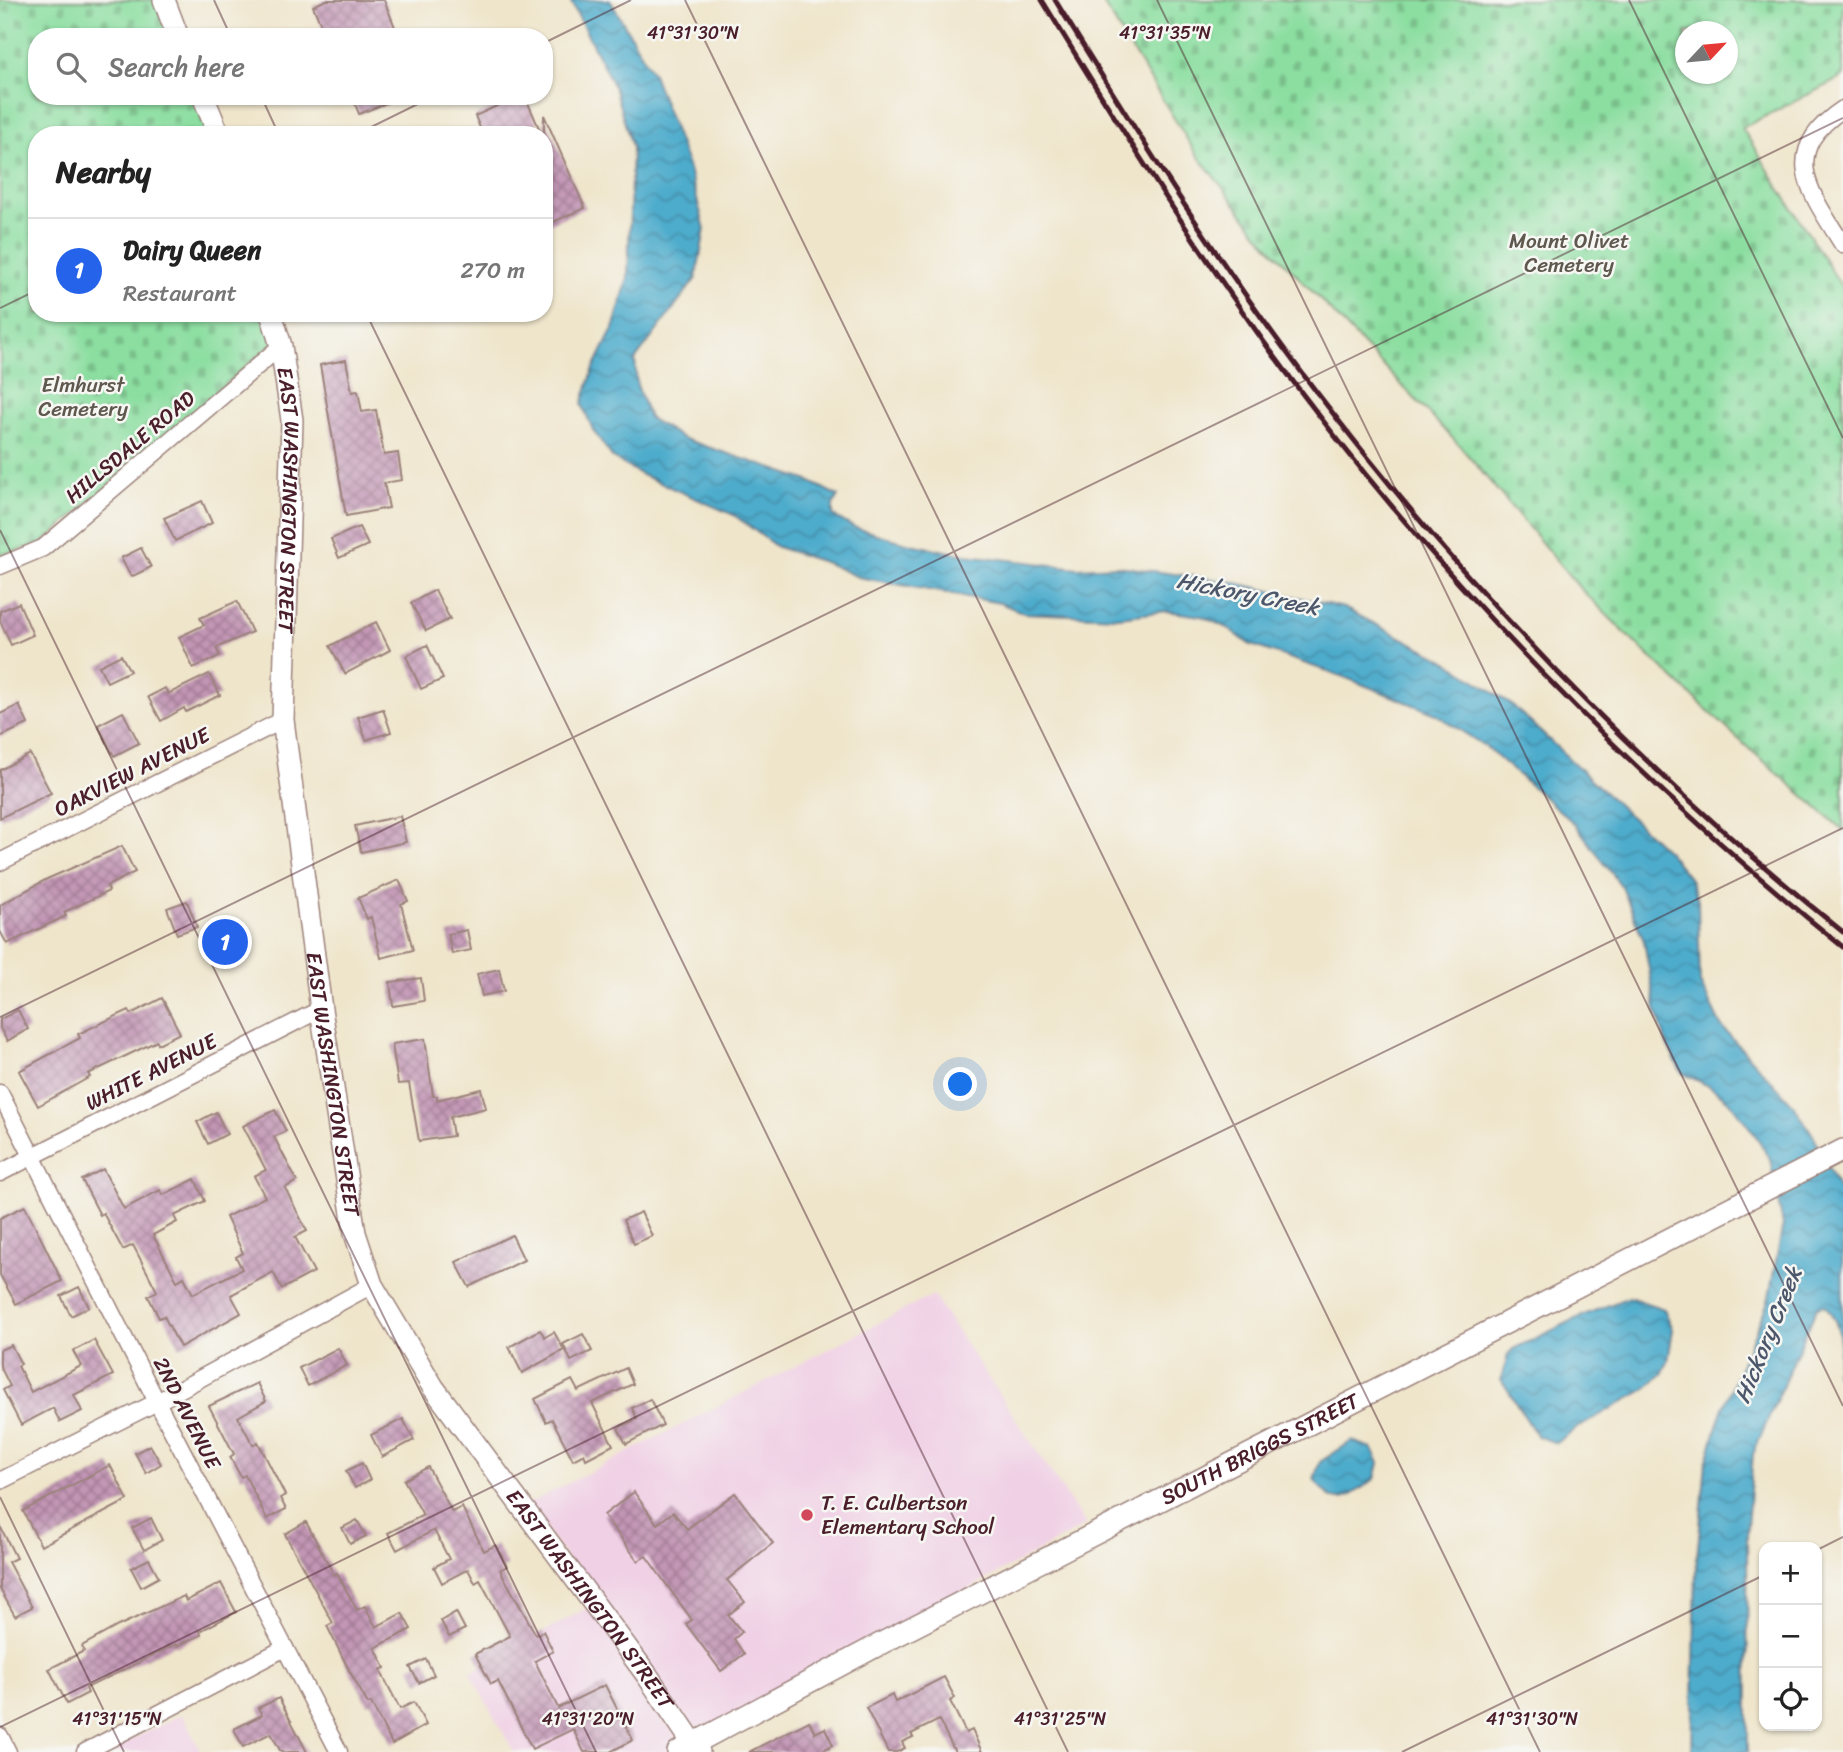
<!DOCTYPE html>
<html lang="en">
<head>
<meta charset="utf-8">
<style>
	:root { --surface:#fff; --page:#f6f6f6; --text:#222; --muted:#767676; --line:#e0e0e0; --accent:#2563eb }
	body { margin:0; font-family:Sriracha,sans-serif; background:var(--page); color:var(--text) }
	.controls { position:absolute; right:21px; bottom:21px; display:grid; overflow:hidden; border-radius:14px; box-shadow:0 2px 5px #0004 }
	.controls button { width:63px; height:63px; display:grid; place-items:center; padding:0; border:0; border-bottom:2px solid var(--line); background:var(--surface); color:var(--text); font:35px sans-serif }
	.compass { position:absolute; left:1675px; top:21px; width:63px; height:63px; border-radius:50%; background:var(--surface); box-shadow:0 2px 5px #0004; rotate:64deg }
	.you { position:absolute; left:961px; top:1085px; width:24px; height:24px; margin:-18px; border:5px solid #fff; border-radius:50%; background:#1a73e8; box-shadow:0 0 0 10px #1a73e833 }
	.badge { display:grid; place-items:center; width:46px; height:46px; border-radius:50%; background:var(--accent); color:#fff; font-size:23px; font-weight:700 }
	.pin { position:absolute; translate:-50% -50%; border:4px solid #fff; box-shadow:0 2px 7px #0006 }
	.list { margin:0; padding:0; list-style:none }
	h2 { display:flex; justify-content:space-between; align-items:center; height:91px; margin:0; padding:0 28px; font-size:30px }
	h2 small { font-size:23px; font-weight:400; color:var(--muted) }
	.list li { display:grid; grid-template-columns:46px 1fr auto; gap:21px; align-items:center; box-sizing:border-box; height:105px; padding:0 28px; border-top:2px solid var(--line) }
	.list b { display:block; font-size:26px; white-space:nowrap }
	.list p { margin:0; font-size:23px; white-space:nowrap; color:var(--muted) }
	.list em { font-size:23px; font-style:normal; color:var(--muted) }
	.icon { flex:none; width:38px; height:38px; fill:none; stroke:currentColor; stroke-width:2; stroke-linecap:round; stroke-linejoin:round }
	.map { position:relative; flex:none; width:1843px; height:1752px; overflow:hidden }
	.search { position:absolute; background:var(--surface); box-shadow:0 2px 5px #0004; left:28px; top:28px; width:525px; height:77px; display:flex; align-items:center; gap:18px; box-sizing:border-box; padding:0 24px; border-radius:28px; color:var(--muted); font-size:26px }
	.panel { position:absolute; background:var(--surface); box-shadow:0 2px 5px #0004; left:28px; top:126px; width:525px; height:196px; border-radius:28px }
	.map>svg:first-child { display:block }
</style>
</head>
<body>
<div class="map">
<svg width="1843" height="1752" viewBox="0 0 1843 1752">
	<defs>
		<pattern id="cemetery-stones" width="16" height="16" patternUnits="userSpaceOnUse" patternTransform="scale(1.75)"><rect width="16" height="16" fill="#8bdea0"/><path d="M2 7V4a2 2 0 0 1 4 0v3zM10 15v-3a2 2 0 0 1 4 0v3z" fill="#79be8a"/></pattern>
		<pattern id="water-waves" width="16" height="10" patternUnits="userSpaceOnUse" patternTransform="scale(1.75)"><rect width="16" height="10" fill="#4eaccc"/><path d="M0 5q4-4 8 0t8 0" fill="none" stroke="#438ba6"/></pattern>
		<pattern id="building-cross-hatch" width="8" height="8" patternUnits="userSpaceOnUse" patternTransform="scale(1.75)"><rect width="8" height="8" fill="#c296b5"/><path d="M0 0l8 8M0 8l8-8" fill="none" stroke="#a07a93"/></pattern>
	</defs>
	<rect width="100%" height="100%" fill="#f6f6f2"/>
	<filter id="ink" filterUnits="userSpaceOnUse"><feTurbulence type="fractalNoise" baseFrequency=".0143" numOctaves="2"/><feDisplacementMap in="SourceGraphic" scale="14" xChannelSelector="R" yChannelSelector="G"/><feConvolveMatrix kernelMatrix="1 2 1 2 8 2 1 2 1" color-interpolation-filters="sRGB"/></filter>
	<filter id="wash" filterUnits="userSpaceOnUse"><feTurbulence type="fractalNoise" baseFrequency=".00686" numOctaves="4" result="noise"/><feDisplacementMap in="SourceGraphic" scale="28" xChannelSelector="R" yChannelSelector="G"/><feGaussianBlur stdDeviation="1.57" result="paint"/><feColorMatrix in="noise" values="0 0 0 0 0 0 0 0 0 0 0 0 0 0 0 0 0 1.4 0 .05"/><feComposite in="paint" operator="in"/></filter>
	<g filter="url(#wash)">
		<rect width="100%" height="100%" fill="#efe5cb"/>
		<g fill="#f0d0e5">
			<path d="M 933,1295 L 1086,1525 L 696,1737 L 704,1752 L 514,1752 L 470,1673 L 598,1602 L 528,1504 Z"/>
			<path d="M 182,1714 L 201,1752 L 107,1752 Z"/>
		</g>
		<g fill="url(#cemetery-stones)" stroke="#6a7e66" stroke-width="2" fill-rule="evenodd">
			<path d="M 0,0 L 155,0 L 170,37 L 37,37 L 37,96 L 195,96 L 212,135 L 37,135 L 37,313 L 266,313 L 274,342 L 41,544 L 0,555 Z"/>
			<path d="M 1101,0 L 1843,0 L 1843,77 L 1742,128 L 1843,289 L 1843,830 L 1744,744 L 1634,642 L 1579,587 L 1460,446 L 1265,242 L 1195,152 ZM 1686,32 L 1728,32 L 1728,74 L 1686,74 Z"/>
		</g>
		<g fill="url(#water-waves)" stroke="#4c667c" stroke-width="2">
			<path d="M 570,0 L 610,0 L 653,74 L 688,166 L 705,229 L 696,278 L 635,360 L 637,385 L 649,418 L 684,439 L 809,481 L 838,496 L 833,506 L 833,516 L 853,527 L 910,544 L 966,555 L 1078,568 L 1117,566 L 1232,582 L 1344,608 L 1445,660 L 1512,705 L 1668,852 L 1690,879 L 1698,901 L 1700,983 L 1721,1026 L 1795,1107 L 1813,1135 L 1842,1195 L 1843,1382 L 1835,1373 C 1842,1346 1843,1326 1825,1305 L 1817,1307 L 1753,1454 L 1747,1527 L 1748,1752 L 1692,1752 L 1696,1568 L 1706,1463 L 1722,1410 L 1768,1302 L 1783,1225 L 1770,1159 L 1756,1136 L 1730,1102 L 1709,1086 L 1682,1073 L 1667,1045 L 1656,1009 L 1644,941 L 1622,887 L 1575,824 L 1486,747 L 1434,713 L 1344,677 L 1249,644 L 1228,628 L 1201,616 L 1166,611 L 1119,617 L 1024,613 L 1000,603 L 858,577 L 827,563 L 777,547 L 734,515 L 642,475 L 613,458 L 593,430 L 582,404 L 594,368 L 613,329 L 628,278 L 632,147 L 614,87 Z"/>
			<path d="M 1629,1297 L 1664,1309 L 1673,1329 L 1668,1362 L 1662,1374 L 1644,1390 L 1575,1429 L 1556,1443 L 1537,1436 L 1501,1379 L 1508,1355 L 1513,1349 L 1584,1315 Z"/>
			<path d="M 1352,1441 L 1372,1448 L 1379,1463 L 1375,1479 C 1347,1497 1337,1513 1314,1479 L 1320,1462 Z"/>
		</g>
		<g id="blocks">
			<g fill="url(#building-cross-hatch)">
				<path d="M 326,0 L 384,0 L 399,37 L 326,37 L 313,6 Z"/>
				<path d="M 352,96 L 402,96 L 402,97 L 359,114 Z"/>
				<path d="M 519,96 L 525,96 L 542,135 L 483,135 L 475,116 Z"/>
				<path d="M 544,115 L 585,208 L 544,226 Z"/>
				<path d="M 346,360 L 352,392 L 358,391 L 362,412 L 376,410 L 384,455 L 398,453 L 402,480 L 384,483 L 389,508 L 346,516 L 320,365 Z"/>
				<path d="M 202,501 L 212,523 L 175,541 L 164,518 Z"/>
				<path d="M 359,527 L 368,545 L 339,558 L 331,539 Z"/>
				<path d="M 141,548 L 151,567 L 131,577 L 121,558 Z"/>
				<path d="M 435,590 L 450,619 L 426,631 L 411,603 Z"/>
				<path d="M 237,601 L 252,632 L 216,648 L 220,656 L 193,668 L 179,637 L 204,625 L 200,618 Z"/>
				<path d="M 19,603 L 33,635 L 11,645 L 0,621 L 0,611 Z"/>
				<path d="M 376,622 L 390,650 L 345,674 L 330,646 Z"/>
				<path d="M 427,645 L 443,679 L 421,689 L 406,656 Z"/>
				<path d="M 121,655 L 130,671 L 107,682 L 99,666 Z"/>
				<path d="M 209,674 L 220,695 L 186,712 L 184,708 L 161,721 L 148,697 L 165,688 L 168,694 Z"/>
				<path d="M 19,705 L 28,724 L 0,737 L 0,714 Z"/>
				<path d="M 383,709 L 391,732 L 366,740 L 358,717 Z"/>
				<path d="M 123,712 L 139,743 L 114,756 L 98,725 Z"/>
				<path d="M 30,754 L 51,793 L 0,818 L 0,770 Z"/>
				<path d="M 400,816 L 406,842 L 361,852 L 355,826 Z"/>
				<path d="M 122,846 L 135,872 L 107,886 L 109,891 L 64,912 L 66,916 L 7,944 L 0,931 L 0,905 L 47,879 Z"/>
				<path d="M 399,880 L 408,901 L 401,904 L 413,950 L 381,958 L 371,917 L 367,919 L 358,898 Z"/>
				<path d="M 187,901 L 197,927 L 177,934 L 167,908 Z"/>
				<path d="M 467,930 L 471,950 L 452,954 L 448,934 Z"/>
				<path d="M 499,969 L 504,991 L 482,996 L 477,974 Z"/>
				<path d="M 421,978 L 424,1001 L 393,1006 L 390,982 Z"/>
				<path d="M 162,998 L 180,1033 L 158,1044 L 157,1041 L 88,1074 L 90,1077 L 38,1106 L 19,1071 L 80,1038 L 78,1034 L 129,1010 L 131,1014 Z"/>
				<path d="M 18,1010 L 28,1029 L 7,1041 L 0,1028 L 0,1019 Z"/>
				<path d="M 425,1039 L 433,1096 L 437,1096 L 437,1100 L 481,1089 L 486,1108 L 450,1117 L 453,1136 L 419,1141 L 409,1083 L 398,1084 L 392,1044 Z"/>
				<path d="M 275,1110 L 286,1131 L 274,1137 L 297,1181 L 285,1188 L 307,1231 L 295,1237 L 314,1272 L 282,1289 L 273,1272 L 231,1295 L 241,1313 L 180,1347 L 164,1316 L 159,1318 L 148,1296 L 157,1291 L 133,1245 L 123,1250 L 103,1213 L 100,1215 L 82,1180 L 103,1169 L 124,1209 L 160,1190 L 163,1195 L 195,1179 L 205,1201 L 174,1216 L 177,1222 L 153,1235 L 177,1281 L 184,1277 L 193,1294 L 242,1269 L 236,1257 L 243,1253 L 226,1217 L 265,1197 L 254,1176 L 266,1170 L 243,1126 Z"/>
				<path d="M 216,1112 L 227,1134 L 208,1144 L 197,1122 Z"/>
				<path d="M 25,1206 L 62,1281 L 16,1304 L 0,1275 L 0,1218 Z"/>
				<path d="M 641,1212 L 652,1236 L 634,1244 L 623,1220 Z"/>
				<path d="M 512,1235 L 524,1260 L 469,1287 L 456,1262 Z"/>
				<path d="M 79,1287 L 89,1307 L 71,1316 L 61,1296 Z"/>
				<path d="M 540,1330 L 545,1337 L 554,1332 L 564,1350 L 522,1373 L 509,1347 Z"/>
				<path d="M 583,1334 L 592,1351 L 571,1361 L 563,1344 Z"/>
				<path d="M 94,1340 L 113,1375 L 74,1395 L 82,1411 L 60,1422 L 53,1408 L 21,1425 L 3,1390 L 10,1386 L 0,1366 L 0,1350 L 11,1345 L 21,1364 L 18,1366 L 31,1392 L 81,1366 L 73,1351 Z"/>
				<path d="M 338,1348 L 347,1365 L 308,1386 L 299,1368 Z"/>
				<path d="M 626,1368 L 633,1384 L 592,1403 L 613,1445 L 586,1459 L 584,1454 L 573,1460 L 552,1419 L 546,1422 L 535,1399 L 572,1380 L 578,1391 Z"/>
				<path d="M 257,1383 L 266,1401 L 238,1417 L 253,1445 L 258,1442 L 285,1495 L 280,1498 L 286,1509 L 267,1519 L 245,1475 L 241,1477 L 230,1457 L 234,1454 L 209,1406 Z"/>
				<path d="M 650,1399 L 663,1425 L 626,1444 L 618,1428 L 637,1419 L 632,1408 Z"/>
				<path d="M 403,1419 L 414,1440 L 382,1457 L 371,1435 Z"/>
				<path d="M 150,1445 L 161,1464 L 146,1473 L 135,1453 Z"/>
				<path d="M 362,1463 L 370,1480 L 355,1488 L 346,1471 Z"/>
				<path d="M 110,1465 L 128,1500 L 41,1546 L 23,1511 Z"/>
				<path d="M 428,1467 L 452,1512 L 462,1507 L 484,1551 L 496,1545 L 507,1566 L 500,1570 L 536,1635 L 543,1631 L 553,1651 L 535,1661 L 558,1708 L 605,1685 L 633,1740 L 610,1752 L 584,1752 L 573,1729 L 532,1749 L 498,1681 L 491,1684 L 475,1654 L 510,1636 L 480,1580 L 475,1583 L 468,1569 L 442,1583 L 434,1567 L 449,1559 L 434,1530 L 397,1550 L 388,1533 L 423,1515 L 404,1480 Z"/>
				<path d="M 634,1492 L 657,1524 L 673,1512 L 687,1529 L 735,1493 L 773,1543 L 727,1580 L 745,1602 L 728,1615 L 742,1632 L 734,1639 L 744,1654 L 721,1671 L 686,1624 L 692,1620 L 646,1556 L 638,1561 L 604,1515 Z"/>
				<path d="M 151,1518 L 162,1540 L 144,1550 L 132,1528 Z"/>
				<path d="M 357,1520 L 366,1536 L 350,1544 L 342,1528 Z"/>
				<path d="M 306,1522 L 334,1575 L 337,1573 L 357,1610 L 365,1606 L 376,1627 L 402,1613 L 411,1629 L 375,1648 L 385,1668 L 380,1670 L 400,1709 L 414,1702 L 426,1725 L 392,1744 L 371,1703 L 368,1704 L 350,1672 L 327,1626 L 333,1623 L 285,1534 Z"/>
				<path d="M 0,1526 L 16,1558 L 8,1562 L 32,1607 L 15,1616 L 0,1589 Z"/>
				<path d="M 149,1559 L 159,1577 L 141,1587 L 131,1568 Z"/>
				<path d="M 221,1583 L 236,1612 L 200,1631 L 201,1635 L 177,1646 L 176,1644 L 86,1688 L 88,1693 L 67,1704 L 49,1669 L 84,1651 L 82,1646 L 118,1626 L 184,1596 L 186,1601 Z"/>
				<path d="M 456,1612 L 465,1629 L 449,1637 L 441,1621 Z"/>
				<path d="M 426,1659 L 434,1675 L 419,1683 L 410,1667 Z"/>
				<path d="M 944,1677 L 955,1698 L 950,1701 L 966,1733 L 972,1730 L 982,1752 L 955,1752 L 939,1720 L 911,1734 L 913,1737 L 902,1742 L 905,1748 L 897,1752 L 888,1752 L 866,1708 L 892,1695 L 895,1702 Z"/>
				<path d="M 279,1698 L 307,1752 L 281,1752 L 271,1733 L 243,1747 L 234,1729 L 262,1715 L 258,1708 Z"/>
				<path d="M 809,1721 L 815,1733 L 825,1728 L 833,1745 L 819,1752 L 749,1752 Z"/>
			</g>
		</g>
	</g>
	<g filter="url(#ink)">
		<use href="#blocks" fill-opacity="0" stroke="#9c827b" stroke-width="2"/>
		<g fill="none" stroke-linecap="round" stroke-linejoin="round">
			<defs>
				<g id="minor">
					<path d="M 1843,109 C 1777,153 1811,193 1843,245"/>
					<path d="M 0,566 L 43,548 L 281,346"/>
					<path d="M 0,862 L 283,720"/>
					<path d="M 0,1093 L 157,1402 L 339,1752"/>
					<path d="M 0,1173 L 321,1009"/>
					<path d="M 0,1481 L 157,1402 L 372,1285"/>
					<path d="M 0,1736 L 8,1752"/>
					<path d="M 85,1752 L 285,1648"/>
				</g>
				<g id="tertiary">
					<path d="M 164,0 L 178,37"/>
					<path d="M 203,96 L 219,135"/>
					<path id="s1" d="M 271,313 L 281,346 L 292,420 L 283,720 L 321,1009 L 355,1233 L 372,1285 L 433,1387 L 647,1675 L 699,1752"/>
					<path id="s2" d="M 678,1752 L 880,1644 L 1843,1150"/>
				</g>
			</defs>
			<use href="#minor" stroke="#9c827b" stroke-width="19"/>
			<use href="#tertiary" stroke="#9c827b" stroke-width="24"/>
			<use href="#minor" stroke="#fff" stroke-width="16"/>
			<use href="#tertiary" stroke="#fff" stroke-width="21"/>
			<g stroke="#4a1f2b" stroke-width="5">
				<path d="M 1042,0 C 1113,116 1185,231 1264,342 C 1428,569 1625,771 1843,947"/>
				<path d="M 1055,0 C 1137,133 1220,266 1315,390 C 1468,591 1646,774 1843,932"/>
			</g>
		</g>
	</g>
	<path fill="none" stroke="#4a1f2b" stroke-width="2" stroke-opacity="0.45" d="M 214,0 L 231,37M 685,0 L 1540,1752M 1157,0 L 1843,1406M 1629,0 L 1843,438M 544,43 L 631,0M 261,96 L 279,135M 355,135 L 434,96M 0,308 L 37,290M 366,313 L 1068,1752M 0,530 L 596,1752M 0,1017 L 1843,118M 0,1497 L 124,1752M 1817,1550 L 1843,1537M 0,1727 L 1843,828M 1402,1752 L 1764,1575"/>
	<circle fill="#d1495b" stroke="#f6f6f2" stroke-width="2.5" cx="807" cy="1515" r="7"/>
	<g text-anchor="middle" dominant-baseline="central" stroke-width="5" stroke-linejoin="round" paint-order="stroke">
		<g font-size="21" fill="#5e584e" stroke="#f6f6f2">
			<text x="1569" y="241">Mount Olivet<tspan x="1569" dy="24">Cemetery</tspan></text>
			<text x="83" y="385">Elmhurst<tspan x="83" dy="24">Cemetery</tspan></text>
		</g>
		<g font-size="21" fill="#4a1f2b" stroke="#f6f6f2">
			<text transform="translate(130 447) rotate(-40)">HILLSDALE ROAD</text>
			<text stroke="none"><textPath href="#s1" startOffset="189">EAST WASHINGTON STREET</textPath></text>
			<text transform="translate(132 772) rotate(-27)">OAKVIEW AVENUE</text>
			<text transform="translate(151 1072) rotate(-27)">WHITE AVENUE</text>
			<text stroke="none"><textPath href="#s1" startOffset="777">EAST WASHINGTON STREET</textPath></text>
			<text transform="translate(187 1413) rotate(63)">2ND AVENUE</text>
			<text stroke="none"><textPath href="#s2" startOffset="656">SOUTH BRIGGS STREET</textPath></text>
			<text stroke="none"><textPath href="#s1" startOffset="1365">EAST WASHINGTON STREET</textPath></text>
		</g>
		<g font-size="21" fill="#4a1f2b" stroke="#f6f6f2" text-anchor="start">
			<text x="821" y="1503">T. E. Culbertson<tspan x="821" dy="24">Elementary School</tspan></text>
		</g>
		<g font-size="23" font-style="italic" fill="#4c576b" stroke="#f6f6f2">
			<text transform="translate(1248 594) rotate(11)">Hickory Creek</text>
			<text transform="translate(1768 1335) rotate(-68)">Hickory Creek</text>
		</g>
	</g>
	<g font-size="18" text-anchor="middle" fill="#4a1f2b" stroke="#f6f6f2" stroke-width="5" stroke-linejoin="round" paint-order="stroke">
		<text x="693" y="39">41°31'30"N</text>
		<text x="1165" y="39">41°31'35"N</text>
		<text x="117" y="1725">41°31'15"N</text>
		<text x="588" y="1725">41°31'20"N</text>
		<text x="1060" y="1725">41°31'25"N</text>
		<text x="1532" y="1725">41°31'30"N</text>
	</g>
</svg>
<div class="controls">
<button>+</button>
<button>−</button>
<button><svg class="icon" aria-label="locate" viewBox="0 0 24 24"><circle cx="12" cy="12" r="6"/><path d="M12 2v4M12 18v4M2 12h4M18 12h4"/></svg></button>
</div>
<svg class="compass" viewBox="-18 -18 36 36"><path d="M0-13l5 13h-10z" fill="#e53935"/><path d="M0 13l5-13h-10z" fill="#767676"/></svg>
<div class="you"></div>
<div class="pin badge" style="left:225px;top:942px">1</div>
<div class="search"><svg class="icon" aria-label="search" viewBox="0 0 24 24"><circle cx="10" cy="10" r="6"/><path d="M15 15l6 6"/></svg>Search here</div>
<section class="panel">
<h2>Nearby<small></small></h2>
<ul class="list">
<li><span class="badge">1</span><div><b>Dairy Queen</b><p>Restaurant</p></div><em>270 m</em></li>
</ul>
</section>
</div>
</body>
</html>
